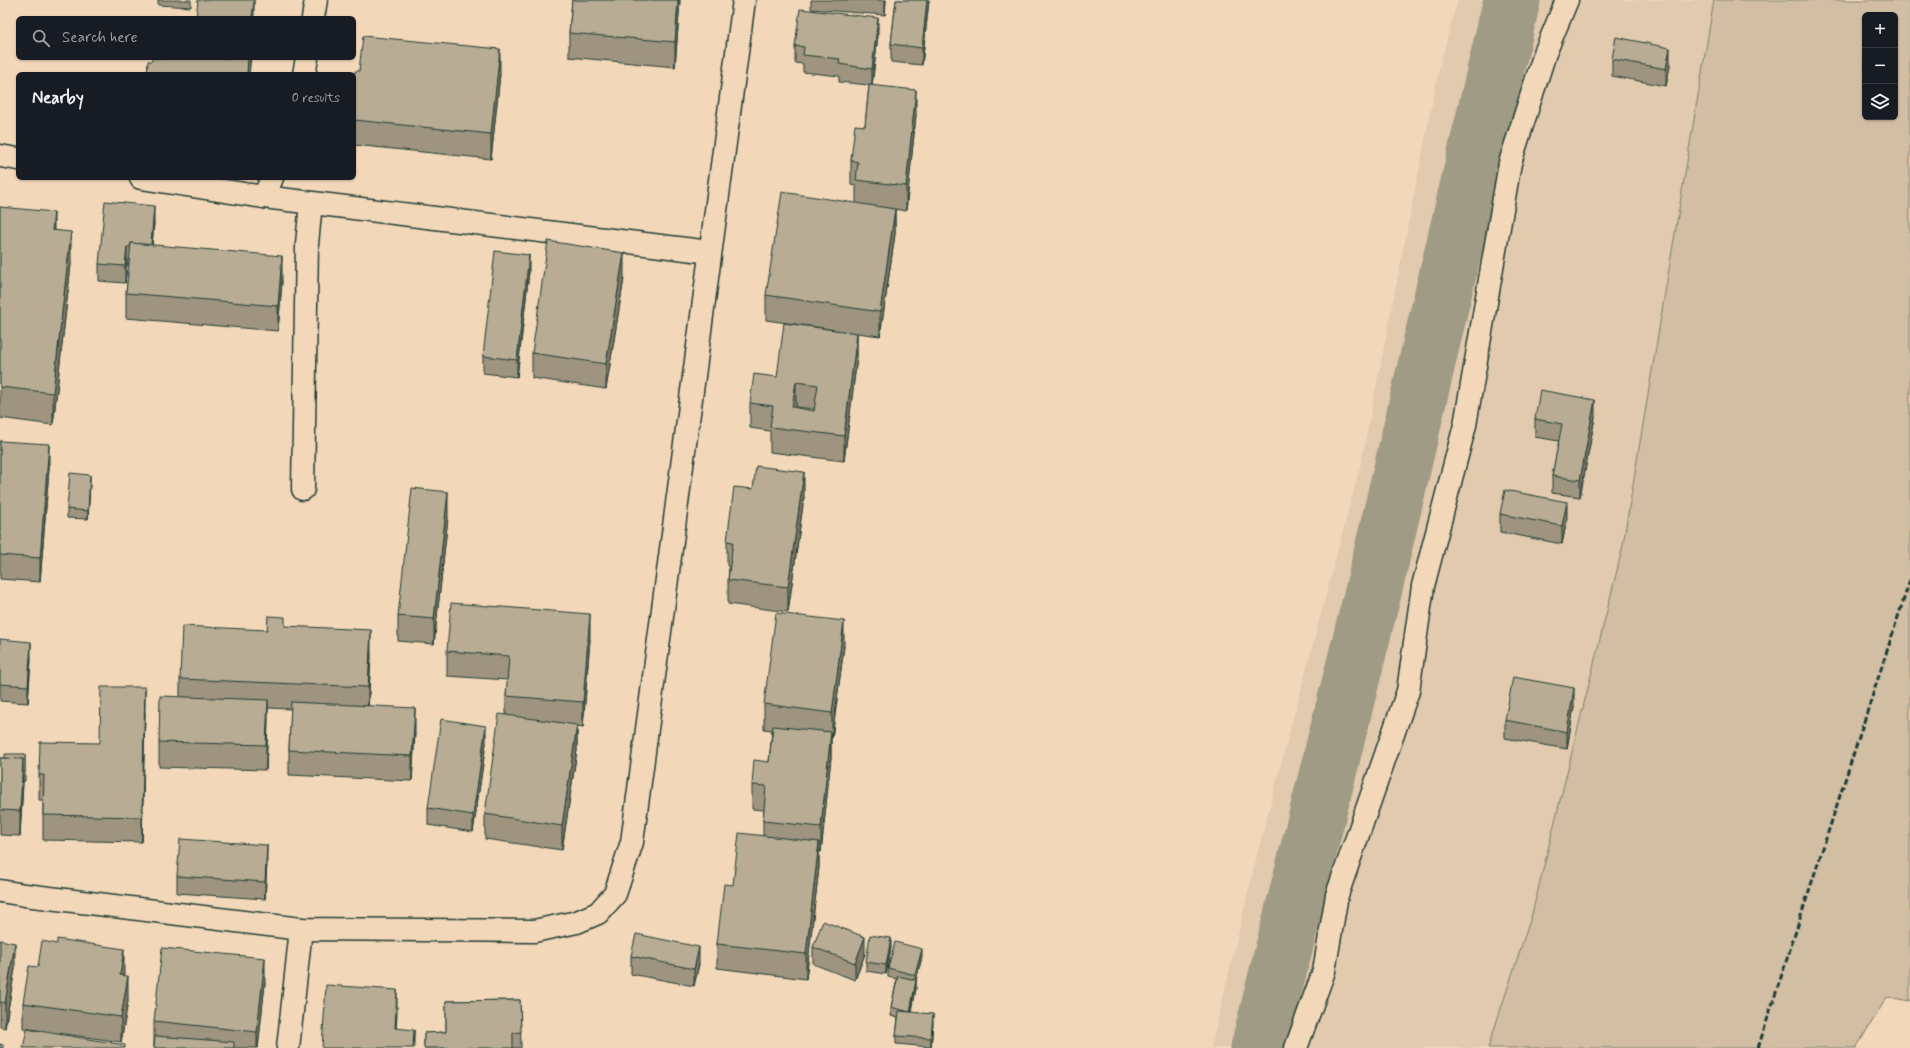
<!DOCTYPE html>
<html lang="en">
<head>
<meta charset="utf-8">
<style>
	:root { --surface:#171b24; --page:#242831; --text:#f1f3f6; --muted:#9ea1a6; --line:#363941 }
	body { margin:0; font-family:Mynerve,sans-serif; background:var(--page); color:var(--text) }
	.controls { position:absolute; right:12px; top:12px; display:grid; overflow:hidden; border-radius:6px; box-shadow:0 1px 3px #0004 }
	.controls button { width:36px; height:36px; display:grid; place-items:center; padding:0; border:0; border-bottom:1px solid var(--line); background:var(--surface); color:var(--text); font:20px sans-serif }
	.list { margin:0; padding:0; list-style:none }
	h2 { display:flex; justify-content:space-between; align-items:center; height:52px; margin:0; padding:0 16px; font-size:17px }
	h2 small { font-size:13px; font-weight:400; color:var(--muted) }
	.icon { flex:none; width:22px; height:22px; fill:none; stroke:currentColor; stroke-width:2; stroke-linecap:round; stroke-linejoin:round }
	.map { position:relative; flex:none; width:1910px; height:1048px; overflow:hidden }
	.search { position:absolute; background:var(--surface); box-shadow:0 1px 3px #0004; left:16px; top:16px; width:340px; height:44px; display:flex; align-items:center; gap:10px; box-sizing:border-box; padding:0 14px; border-radius:6px; color:var(--muted); font-size:15px }
	.panel { position:absolute; background:var(--surface); box-shadow:0 1px 3px #0004; left:16px; top:72px; width:340px; height:108px; border-radius:6px }
	.map>svg:first-child { display:block }
</style>
</head>
<body>
<div class="map">
<svg width="1910" height="1048" viewBox="0 0 1910 1048">
	<rect width="100%" height="100%" fill="#f3d7b9"/>
	<filter id="ink" filterUnits="userSpaceOnUse"><feTurbulence type="fractalNoise" baseFrequency=".025" numOctaves="2"/><feDisplacementMap in="SourceGraphic" scale="8" xChannelSelector="R" yChannelSelector="G"/><feConvolveMatrix kernelMatrix="1 2 1 2 8 2 1 2 1" color-interpolation-filters="sRGB"/></filter>
	<g filter="url(#ink)">
		<path fill="#e1caae" d="M 1458,0 L 1714,0 L 1622,550 L 1532,914 L 1488,1048 L 1211,1048 L 1257,855 L 1361,463 L 1440,64 Z"/>
		<path fill="#d1bea3" stroke="#787e6c" fill-rule="evenodd" d="M 1714,0 L 1910,0 L 1910,1001 L 1887,997 L 1856,1048 L 1488,1048 L 1532,914 L 1622,550 ZM 1865,15 L 1895,15 L 1895,117 L 1865,117 Z"/>
		<g fill="none" stroke-linecap="round" stroke-linejoin="round">
			<path stroke="#9f9b84" stroke-width="57" d="M 1259,1048 L 1375,584 L 1512,0"/>
			<defs>
				<g id="minor">
					<path d="M 313,18 L 316,0"/>
					<path d="M 304,74 L 307,58"/>
					<path d="M 0,156 L 18,159"/>
					<path d="M 141,178 L 264,197 L 710,252"/>
					<path d="M 264,197 L 272,178"/>
					<path d="M 303,489 L 307,244 L 311,203"/>
					<path d="M 0,891 L 25,895 L 301,929 L 534,931 L 577,922 L 598,913 L 615,894 L 632,842 L 744,0"/>
					<path d="M 288,1048 L 301,929"/>
					<path d="M 1296,1048 L 1324,971 L 1337,895 L 1408,691 L 1423,586 L 1465,425 L 1510,163 L 1545,53 L 1567,0"/>
				</g>
			</defs>
			<use href="#minor" stroke="#1f3d34" stroke-width="25"/>
			<use href="#minor" stroke="#f3d7b9" stroke-width="22"/>
			<path stroke="#1f3d34" stroke-width="3" stroke-dasharray="6 3" stroke-linecap="butt" d="M 1758,1048 L 1910,580"/>
		</g>
		<g fill="#9e947f" stroke="#1f3d34" fill-rule="evenodd">
			<path d="M 158,0 L 191,0 L 191,7 L 158,5 Z"/>
			<path d="M 572,0 L 680,0 L 675,67 L 569,57 L 569,33 Z"/>
			<path d="M 811,0 L 886,0 L 885,15 L 811,9 Z"/>
			<path d="M 896,0 L 929,0 L 922,65 L 891,62 L 891,44 Z"/>
			<path d="M 878,35 L 872,85 L 916,115 L 906,211 L 895,209 L 895,234 L 880,336 L 857,333 L 857,357 L 844,461 L 770,452 L 770,431 L 750,428 L 750,403 L 777,377 L 830,329 L 766,320 L 766,295 L 856,203 L 856,186 L 851,185 L 851,160 L 865,126 L 869,85 L 839,82 L 839,76 L 803,72 L 803,64 L 795,63 L 795,46 ZM 796,407 L 814,409 L 814,411 L 796,408 Z"/>
			<path d="M 1612,59 L 1670,65 L 1666,86 L 1612,76 Z"/>
			<path d="M 359,71 L 500,74 L 491,159 L 354,145 L 354,78 Z"/>
			<path d="M 0,207 L 54,230 L 71,264 L 53,425 L 0,418 Z"/>
			<path d="M 154,223 L 152,245 L 282,281 L 278,331 L 126,318 L 126,293 L 129,264 L 127,264 L 125,283 L 99,281 L 99,264 Z"/>
			<path d="M 529,272 L 517,377 L 483,373 L 483,356 Z"/>
			<path d="M 624,278 L 606,389 L 532,378 L 532,353 Z"/>
			<path d="M 1595,417 L 1580,497 L 1552,493 L 1552,476 L 1559,441 L 1535,437 L 1535,419 Z"/>
			<path d="M 0,441 L 49,469 L 40,582 L 0,579 Z"/>
			<path d="M 90,483 L 88,519 L 67,518 L 67,509 Z"/>
			<path d="M 804,497 L 788,612 L 728,604 L 728,580 L 729,567 L 727,566 L 727,541 Z"/>
			<path d="M 1500,514 L 1567,519 L 1562,544 L 1500,532 Z"/>
			<path d="M 448,517 L 434,644 L 398,641 L 398,616 Z"/>
			<path d="M 285,626 L 371,655 L 368,706 L 415,733 L 412,781 L 289,775 L 289,750 L 291,709 L 268,708 L 266,770 L 159,767 L 159,742 L 180,697 L 180,679 L 267,630 Z"/>
			<path d="M 0,639 L 31,659 L 28,703 L 0,701 Z"/>
			<path d="M 590,639 L 583,727 L 577,726 L 577,750 L 562,850 L 485,839 L 485,814 L 506,715 L 506,696 L 508,680 L 447,676 L 447,651 Z"/>
			<path d="M 844,646 L 832,738 L 831,738 L 831,757 L 821,852 L 819,852 L 819,867 L 806,979 L 717,968 L 717,944 L 733,885 L 763,836 L 763,821 L 764,810 L 752,809 L 752,785 L 769,762 L 772,730 L 764,729 L 764,704 Z"/>
			<path d="M 1574,706 L 1567,749 L 1505,738 L 1505,720 Z"/>
			<path d="M 145,712 L 142,842 L 43,840 L 43,800 L 39,800 L 39,775 L 100,743 Z"/>
			<path d="M 486,743 L 473,832 L 428,825 L 428,808 Z"/>
			<path d="M 25,754 L 25,781 L 23,781 L 20,836 L 0,835 L 0,758 L 5,758 Z"/>
			<path d="M 267,862 L 265,899 L 177,893 L 177,876 Z"/>
			<path d="M 0,940 L 15,968 L 5,1028 L 0,1027 Z"/>
			<path d="M 813,947 L 865,954 L 855,980 L 813,964 Z"/>
			<path d="M 891,947 L 886,974 L 866,971 L 866,962 Z"/>
			<path d="M 631,956 L 699,964 L 694,986 L 631,974 Z"/>
			<path d="M 922,957 L 916,980 L 916,988 L 912,1012 L 933,1022 L 931,1047 L 896,1044 L 896,1036 L 898,1018 L 891,1016 L 891,1007 L 897,979 L 888,977 L 888,968 Z"/>
			<path d="M 38,967 L 124,974 L 124,975 L 128,1001 L 121,1042 L 23,1028 L 23,1003 Z"/>
			<path d="M 265,983 L 258,1048 L 154,1048 L 154,1021 Z"/>
			<path d="M 520,1000 L 521,1048 L 424,1048 L 424,1033 L 446,1032 L 446,1001 Z"/>
		</g>
		<g fill="#817868" stroke="#1f3d34">
			<path d="M 254,0 L 254,18 L 252,18 Z"/>
			<path d="M 678,0 L 680,0 L 675,67 L 675,42 Z"/>
			<path d="M 885,0 L 886,0 L 885,15 Z"/>
			<path d="M 927,0 L 929,0 L 922,65 L 922,48 Z"/>
			<path d="M 878,18 L 878,35 L 872,86 L 872,69 Z"/>
			<path d="M 1670,48 L 1670,65 L 1666,86 L 1666,69 Z"/>
			<path d="M 500,49 L 500,74 L 491,159 L 491,134 Z"/>
			<path d="M 248,58 L 251,58 L 249,74 L 247,74 Z"/>
			<path d="M 916,90 L 916,115 L 906,211 L 906,186 Z"/>
			<path d="M 154,206 L 154,223 L 150,266 L 150,249 Z"/>
			<path d="M 895,209 L 895,234 L 880,336 L 880,312 Z"/>
			<path d="M 54,212 L 54,244 L 52,230 Z"/>
			<path d="M 71,232 L 71,264 L 53,425 L 53,393 Z"/>
			<path d="M 127,247 L 127,264 L 125,283 L 125,266 Z"/>
			<path d="M 624,253 L 624,278 L 606,389 L 606,364 Z"/>
			<path d="M 529,255 L 529,272 L 517,377 L 517,360 Z"/>
			<path d="M 282,256 L 282,281 L 278,331 L 278,306 Z"/>
			<path d="M 857,333 L 857,357 L 844,461 L 844,436 Z"/>
			<path d="M 796,382 L 796,407 L 792,430 L 792,407 Z"/>
			<path d="M 1595,400 L 1595,417 L 1580,497 L 1580,480 Z"/>
			<path d="M 49,444 L 49,469 L 40,582 L 40,558 Z"/>
			<path d="M 804,472 L 804,497 L 788,612 L 788,587 Z"/>
			<path d="M 90,475 L 90,483 L 88,519 L 88,511 Z"/>
			<path d="M 448,492 L 448,517 L 434,644 L 434,619 Z"/>
			<path d="M 1567,502 L 1567,519 L 1562,544 L 1562,526 Z"/>
			<path d="M 590,614 L 590,639 L 583,727 L 583,702 Z"/>
			<path d="M 844,621 L 844,646 L 832,738 L 832,713 Z"/>
			<path d="M 371,630 L 371,655 L 368,712 L 368,687 Z"/>
			<path d="M 31,642 L 31,659 L 28,703 L 28,686 Z"/>
			<path d="M 145,687 L 145,712 L 142,842 L 142,817 Z"/>
			<path d="M 1574,688 L 1574,706 L 1567,749 L 1567,732 Z"/>
			<path d="M 268,700 L 268,725 L 266,770 L 266,745 Z"/>
			<path d="M 415,708 L 415,733 L 412,781 L 412,756 Z"/>
			<path d="M 577,725 L 577,750 L 562,850 L 562,826 Z"/>
			<path d="M 486,726 L 486,743 L 473,832 L 473,815 Z"/>
			<path d="M 831,732 L 831,757 L 821,852 L 821,827 Z"/>
			<path d="M 23,759 L 23,784 L 20,836 L 20,811 Z"/>
			<path d="M 819,842 L 819,867 L 806,979 L 806,954 Z"/>
			<path d="M 267,845 L 267,862 L 265,899 L 265,882 Z"/>
			<path d="M 865,937 L 865,954 L 855,980 L 855,963 Z"/>
			<path d="M 891,938 L 891,947 L 886,974 L 886,965 Z"/>
			<path d="M 15,943 L 15,968 L 5,1028 L 5,1003 Z"/>
			<path d="M 699,947 L 699,964 L 694,986 L 694,969 Z"/>
			<path d="M 124,949 L 124,974 L 120,1000 L 120,975 Z"/>
			<path d="M 922,949 L 922,957 L 915,984 L 915,975 Z"/>
			<path d="M 265,958 L 265,983 L 258,1048 L 257,1048 L 257,1032 Z"/>
			<path d="M 128,976 L 128,1001 L 121,1042 L 121,1017 Z"/>
			<path d="M 916,980 L 916,988 L 910,1020 L 910,1012 Z"/>
			<path d="M 397,990 L 397,1015 L 395,1048 L 395,1028 Z"/>
			<path d="M 933,1014 L 933,1022 L 931,1047 L 931,1038 Z"/>
			<path d="M 414,1030 L 414,1048 L 413,1048 Z"/>
		</g>
		<g fill="#b8ac94" stroke="#1f3d34" fill-rule="evenodd">
			<path d="M 198,0 L 254,0 L 252,18 L 196,18 Z"/>
			<path d="M 572,0 L 678,0 L 675,42 L 569,33 Z"/>
			<path d="M 896,0 L 927,0 L 922,48 L 891,44 Z"/>
			<path d="M 800,9 L 878,18 L 872,69 L 839,64 L 840,59 L 803,55 L 804,47 L 795,46 Z"/>
			<path d="M 363,36 L 500,49 L 491,134 L 354,120 L 354,78 L 355,71 L 359,71 Z"/>
			<path d="M 1616,37 L 1670,48 L 1666,69 L 1612,59 Z"/>
			<path d="M 152,58 L 248,58 L 247,74 L 147,74 L 148,61 L 152,61 Z"/>
			<path d="M 869,85 L 916,90 L 906,186 L 856,180 L 858,162 L 851,160 L 855,125 L 865,126 Z"/>
			<path d="M 782,192 L 895,209 L 880,312 L 766,295 Z"/>
			<path d="M 105,201 L 154,206 L 151,245 L 131,243 L 130,247 L 127,247 L 125,266 L 99,264 Z"/>
			<path d="M 0,207 L 54,212 L 52,230 L 71,232 L 53,393 L 0,387 Z"/>
			<path d="M 548,241 L 624,253 L 606,364 L 532,353 Z"/>
			<path d="M 131,243 L 282,256 L 278,306 L 126,293 Z"/>
			<path d="M 495,251 L 529,255 L 517,360 L 483,356 Z"/>
			<path d="M 784,323 L 857,333 L 844,436 L 770,427 L 773,406 L 750,403 L 754,374 L 777,377 ZM 796,382 L 818,385 L 814,411 L 792,407 Z"/>
			<path d="M 1540,390 L 1595,400 L 1580,480 L 1552,476 L 1562,424 L 1535,419 Z"/>
			<path d="M 0,441 L 49,444 L 40,558 L 0,555 Z"/>
			<path d="M 756,466 L 804,472 L 788,587 L 728,580 L 733,542 L 727,541 L 734,487 L 753,489 Z"/>
			<path d="M 70,473 L 90,475 L 88,511 L 67,509 Z"/>
			<path d="M 412,488 L 448,492 L 434,619 L 398,616 Z"/>
			<path d="M 1505,490 L 1567,502 L 1562,526 L 1500,514 Z"/>
			<path d="M 451,603 L 590,614 L 583,702 L 506,696 L 509,656 L 447,651 Z"/>
			<path d="M 776,613 L 844,621 L 832,713 L 764,704 Z"/>
			<path d="M 268,616 L 285,617 L 285,626 L 371,630 L 368,687 L 180,679 L 182,626 L 267,630 Z"/>
			<path d="M 0,639 L 31,642 L 28,686 L 0,684 Z"/>
			<path d="M 1513,677 L 1574,688 L 1567,732 L 1505,720 Z"/>
			<path d="M 101,687 L 145,687 L 142,817 L 43,815 L 44,775 L 39,775 L 40,742 L 100,743 Z"/>
			<path d="M 160,696 L 268,700 L 266,745 L 159,742 Z"/>
			<path d="M 291,702 L 415,708 L 412,756 L 289,750 Z"/>
			<path d="M 499,714 L 577,725 L 562,826 L 485,814 Z"/>
			<path d="M 441,719 L 486,726 L 473,815 L 428,808 Z"/>
			<path d="M 773,726 L 831,732 L 821,827 L 763,821 L 766,786 L 752,785 L 754,760 L 769,762 Z"/>
			<path d="M 5,754 L 25,754 L 25,772 L 23,772 L 23,759 L 5,758 Z"/>
			<path d="M 0,758 L 23,759 L 20,811 L 0,810 Z"/>
			<path d="M 739,833 L 819,842 L 806,954 L 717,944 L 724,884 L 733,885 Z"/>
			<path d="M 180,839 L 267,845 L 265,882 L 177,876 Z"/>
			<path d="M 823,921 L 865,937 L 855,963 L 813,947 Z"/>
			<path d="M 636,934 L 699,947 L 694,969 L 631,956 Z"/>
			<path d="M 870,935 L 891,938 L 886,965 L 866,962 Z"/>
			<path d="M 57,939 L 124,949 L 120,975 L 128,976 L 121,1017 L 23,1003 L 29,966 L 38,967 L 42,941 L 57,944 Z"/>
			<path d="M 0,940 L 15,943 L 5,1003 L 0,1002 Z"/>
			<path d="M 895,942 L 922,949 L 915,975 L 888,968 Z"/>
			<path d="M 162,948 L 265,958 L 257,1032 L 154,1021 Z"/>
			<path d="M 898,976 L 916,980 L 910,1012 L 891,1007 Z"/>
			<path d="M 326,985 L 397,990 L 395,1028 L 414,1030 L 413,1048 L 322,1048 Z"/>
			<path d="M 520,1000 L 521,1032 L 513,1033 L 513,1048 L 424,1048 L 424,1033 L 446,1032 L 446,1001 Z"/>
			<path d="M 899,1011 L 933,1014 L 931,1038 L 896,1036 Z"/>
			<path d="M 27,1029 L 125,1045 L 125,1048 L 23,1048 Z"/>
			<path d="M 155,1036 L 234,1042 L 234,1048 L 154,1048 Z"/>
			<path d="M 0,1044 L 3,1045 L 3,1048 L 0,1048 Z"/>
		</g>
	</g>
</svg>
<div class="controls">
<button>+</button>
<button>−</button>
<button><svg class="icon" aria-label="layers" viewBox="0 0 24 24"><path d="M12 4l9 5-9 5-9-5zM3 14l9 5 9-5"/></svg></button>
</div>
<div class="search"><svg class="icon" aria-label="search" viewBox="0 0 24 24"><circle cx="10" cy="10" r="6"/><path d="M15 15l6 6"/></svg>Search here</div>
<section class="panel">
<h2>Nearby<small>0 results</small></h2>
<ul class="list">
</ul>
</section>
</div>
</body>
</html>
